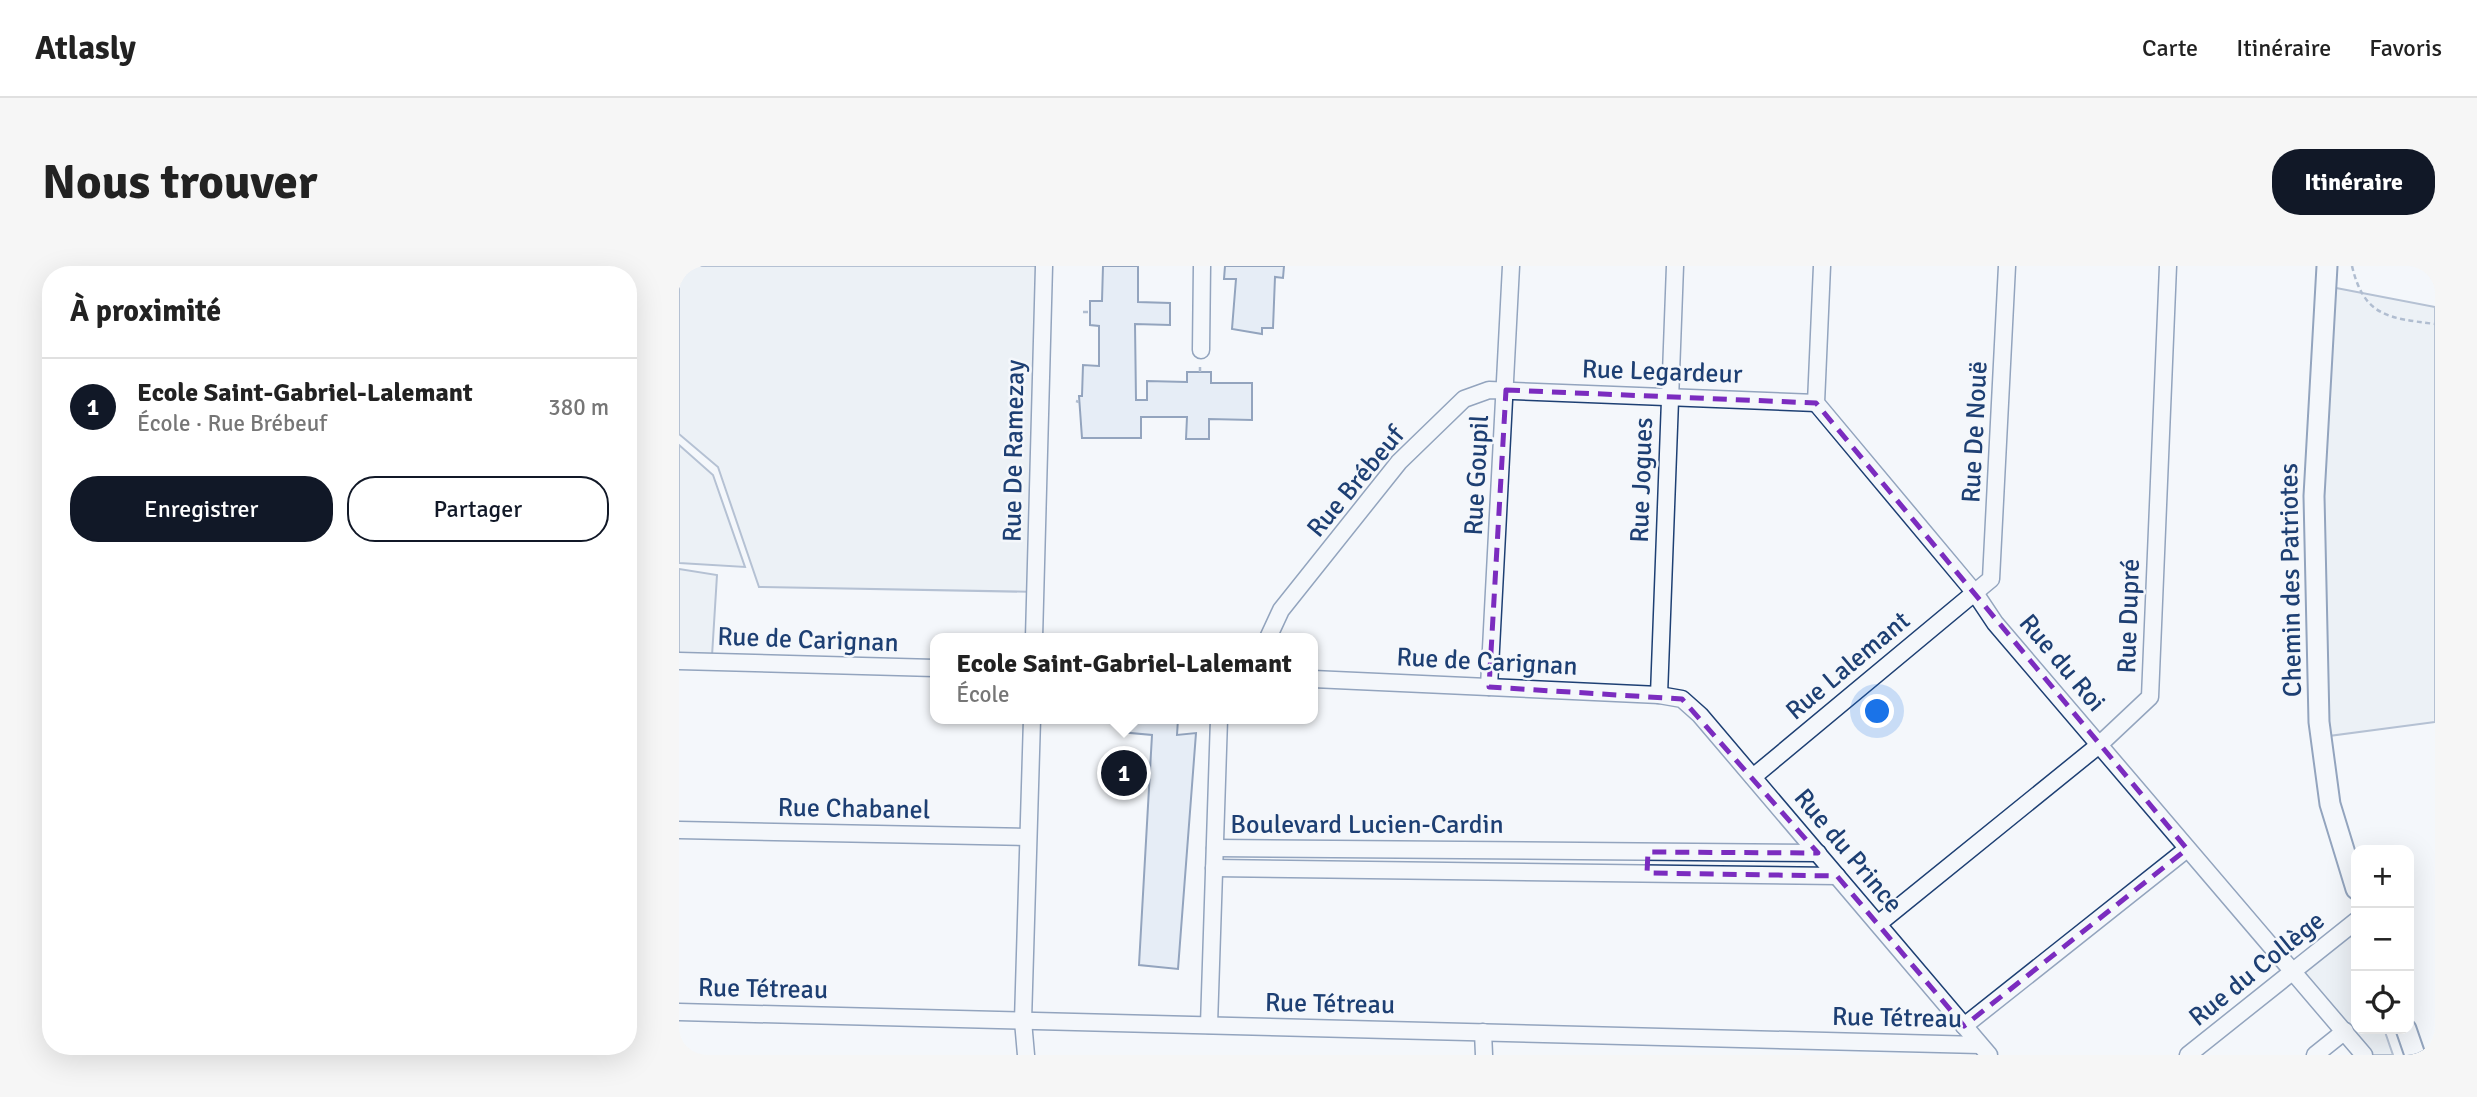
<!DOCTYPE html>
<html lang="fr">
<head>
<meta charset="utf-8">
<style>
	:root { --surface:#fff; --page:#f6f6f6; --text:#222; --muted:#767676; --line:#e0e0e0; --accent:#111827 }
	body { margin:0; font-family:Signika,sans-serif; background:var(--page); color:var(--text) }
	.controls { position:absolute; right:21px; bottom:21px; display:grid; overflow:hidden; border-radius:14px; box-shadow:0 7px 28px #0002 }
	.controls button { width:63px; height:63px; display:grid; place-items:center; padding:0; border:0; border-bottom:2px solid var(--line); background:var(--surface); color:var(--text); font:35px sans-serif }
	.you { position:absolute; left:1199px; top:446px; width:24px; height:24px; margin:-18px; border:5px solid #fff; border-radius:50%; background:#1a73e8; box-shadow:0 0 0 10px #1a73e833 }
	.badge { display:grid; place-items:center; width:46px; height:46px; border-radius:50%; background:var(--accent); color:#fff; font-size:23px; font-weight:700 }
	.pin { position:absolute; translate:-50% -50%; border:4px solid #fff; box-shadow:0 2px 7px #0006 }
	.popup { position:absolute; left:251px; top:367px; width:388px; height:91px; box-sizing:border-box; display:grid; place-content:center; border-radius:14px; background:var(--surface); filter:drop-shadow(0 2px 5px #0005); font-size:23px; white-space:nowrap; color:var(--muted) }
	.popup b { font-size:26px; color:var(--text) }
	.popup::after { content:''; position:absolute; left:50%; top:100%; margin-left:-14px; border:14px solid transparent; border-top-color:var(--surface) }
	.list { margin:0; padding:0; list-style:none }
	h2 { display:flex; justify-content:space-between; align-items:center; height:91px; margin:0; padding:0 28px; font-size:30px }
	h2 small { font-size:23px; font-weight:400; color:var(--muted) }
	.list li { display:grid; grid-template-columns:46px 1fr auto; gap:21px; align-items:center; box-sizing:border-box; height:98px; padding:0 28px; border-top:2px solid var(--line) }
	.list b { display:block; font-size:26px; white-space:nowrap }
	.list p { margin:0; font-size:23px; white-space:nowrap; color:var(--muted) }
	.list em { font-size:23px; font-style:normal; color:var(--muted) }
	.actions { display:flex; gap:14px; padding:21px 28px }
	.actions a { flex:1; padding:16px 0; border:2px solid var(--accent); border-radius:28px; text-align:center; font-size:24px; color:var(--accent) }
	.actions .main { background:var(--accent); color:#fff }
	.icon { flex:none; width:38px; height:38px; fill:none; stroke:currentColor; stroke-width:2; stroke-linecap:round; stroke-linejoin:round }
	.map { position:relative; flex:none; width:1756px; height:789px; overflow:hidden; border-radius:28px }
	header { display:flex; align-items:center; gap:42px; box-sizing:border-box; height:98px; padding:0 35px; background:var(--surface); border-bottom:2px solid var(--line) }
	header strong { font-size:33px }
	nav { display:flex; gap:38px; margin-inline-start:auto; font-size:24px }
	.intro { display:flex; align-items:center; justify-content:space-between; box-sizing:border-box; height:168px; padding:0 42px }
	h1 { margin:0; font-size:49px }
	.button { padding:18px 32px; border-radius:28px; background:var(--accent); color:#fff; font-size:24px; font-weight:700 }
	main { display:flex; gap:42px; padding:0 42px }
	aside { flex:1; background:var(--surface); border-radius:28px; box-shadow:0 7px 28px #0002 }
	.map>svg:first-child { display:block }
</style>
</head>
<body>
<header>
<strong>Atlasly</strong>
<nav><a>Carte</a><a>Itinéraire</a><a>Favoris</a></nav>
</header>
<div class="intro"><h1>Nous trouver</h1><a class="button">Itinéraire</a></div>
<main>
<aside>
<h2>À proximité<small></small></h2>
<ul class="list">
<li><span class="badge">1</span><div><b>Ecole Saint-Gabriel-Lalemant</b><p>École · Rue Brébeuf</p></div><em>380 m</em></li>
</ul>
<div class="actions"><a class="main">Enregistrer</a><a>Partager</a></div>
</aside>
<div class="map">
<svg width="1756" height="789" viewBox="0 0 1756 789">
	<rect width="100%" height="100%" fill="#f4f7fb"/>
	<g fill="#e3e9f0" stroke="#687fa3" stroke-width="2">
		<path d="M 0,0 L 367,0 L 360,326 L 80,321 L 39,201 L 0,168 Z"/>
		<path d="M 1652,21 L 1756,41 L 1756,456 L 1642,471 L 1635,230 Z"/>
		<path d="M 0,179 L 34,209 L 66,301 L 0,297 Z"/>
		<path d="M 0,303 L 38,309 L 33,390 L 0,389 Z"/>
		<path d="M 1670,661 L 1677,681 L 1677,763 L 1705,763 L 1714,789 L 1690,789 L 1618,704 Z"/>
	</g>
	<g fill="#d5e0f0" stroke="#1d3f73" stroke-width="2">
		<path d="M 424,0 L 459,0 L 459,36 L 491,37 L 491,59 L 456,58 L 457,134 L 468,134 L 468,115 L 508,116 L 508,106 L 532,106 L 532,117 L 573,117 L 573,154 L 530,153 L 530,173 L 507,173 L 508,151 L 462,151 L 462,172 L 403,172 L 400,130 L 403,130 L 404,99 L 420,100 L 420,60 L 411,59 L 411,35 L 423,35 Z"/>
		<path d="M 605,0 L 604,12 L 596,11 L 594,62 L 583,62 L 583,68 L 553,63 L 557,13 L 545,13 L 546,0 Z"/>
		<path d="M 443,453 L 499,453 L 498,469 L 517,467 L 499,703 L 460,699 L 473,469 L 441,466 Z"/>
	</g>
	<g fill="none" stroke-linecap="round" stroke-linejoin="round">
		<defs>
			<g id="minor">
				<path d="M 1143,0 L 1137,137 L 1296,327 L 1316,357 L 1685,789"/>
				<path d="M 522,84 L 523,0"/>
				<path d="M 355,372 L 365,0"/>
				<path d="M 589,372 L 602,344 L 720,196 L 785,133 L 810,124 L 1137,137"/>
				<path d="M 0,395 L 256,402"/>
				<path d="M 634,413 L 980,429 L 1003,433 L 1021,449 L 1310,789"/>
				<path d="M 810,421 L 832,0"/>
				<path d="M 980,429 L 996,0"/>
				<path d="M 1074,511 L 1312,313 L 1328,0"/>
				<path d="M 0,564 L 348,571"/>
				<path d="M 536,582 L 1139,587"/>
				<path d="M 535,602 L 1158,610"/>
				<path d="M 1199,658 L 1420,479 L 1471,431 L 1489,0"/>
				<path d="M 0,746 L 1301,779"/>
				<path d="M 530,759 L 540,453"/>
				<path d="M 1285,760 L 1508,583"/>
				<path d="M 804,766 L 805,789"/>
				<path d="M 347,789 L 344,755 L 353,453"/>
				<path d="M 1509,789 L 1677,655"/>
				<path d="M 1636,789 L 1666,765"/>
			</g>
			<g id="major">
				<path d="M 1648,0 L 1635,230 L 1640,456 L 1651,538 L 1677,623"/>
				<path d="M 1727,763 L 1736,789"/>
			</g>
		</defs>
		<use href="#minor" stroke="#1d3f73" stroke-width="19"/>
		<use href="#major" stroke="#1d3f73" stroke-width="23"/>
		<g stroke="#5e769c" stroke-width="2.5" stroke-dasharray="5 3.5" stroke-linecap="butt">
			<path d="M 1673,0 C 1685,51 1710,52 1756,58"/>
			<path d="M 404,46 L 411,46"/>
			<path d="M 521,101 L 521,106"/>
			<path d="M 397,135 L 400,136"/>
		</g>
		<use href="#minor" stroke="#f4f7fb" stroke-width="16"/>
		<use href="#major" stroke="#f4f7fb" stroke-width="19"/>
	</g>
	<path d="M0 0H1756V789H0ZM 827,124 L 1137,137 L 1508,583 L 1285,760 L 1158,610 L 968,607 L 969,586 L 1139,587 L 1003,433 L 810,421 Z" fill="#f4f7fb" fill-opacity=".55" fill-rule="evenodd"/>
	<path fill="none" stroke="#7b2cbf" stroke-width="5" stroke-dasharray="14 9" stroke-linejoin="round" d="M 827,124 L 1137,137 L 1508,583 L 1285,760 L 1158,610 L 968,607 L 969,586 L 1139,587 L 1003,433 L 810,421 Z"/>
	<g text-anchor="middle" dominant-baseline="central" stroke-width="5" stroke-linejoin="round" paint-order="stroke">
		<g font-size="26" fill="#1d3f73" stroke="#f4f7fb">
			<text transform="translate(983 106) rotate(2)">Rue Legardeur</text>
			<text transform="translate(1296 166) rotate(-87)">Rue De Nouë</text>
			<text transform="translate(335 185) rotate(-89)">Rue De Ramezay</text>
			<text transform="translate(798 209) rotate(-87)">Rue Goupil</text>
			<text transform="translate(963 214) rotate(-88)">Rue Jogues</text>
			<text transform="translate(677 216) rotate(-50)">Rue Brébeuf</text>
			<text transform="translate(1612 314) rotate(-91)">Chemin des Patriotes</text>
			<text transform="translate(1450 350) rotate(-88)">Rue Dupré</text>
			<text transform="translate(129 374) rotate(2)">Rue de Carignan</text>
			<text transform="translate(808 396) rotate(3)">Rue de Carignan</text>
			<text transform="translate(1383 397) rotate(50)">Rue du Roi</text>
			<text transform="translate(1169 400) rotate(-40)">Rue Lalemant</text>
			<text transform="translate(175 543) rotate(1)">Rue Chabanel</text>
			<text x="688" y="559">Boulevard Lucien-Cardin</text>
			<text transform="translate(1169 585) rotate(50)">Rue du Prince</text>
			<text transform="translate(1578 703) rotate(-39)">Rue du Collège</text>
			<text transform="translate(84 723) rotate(1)">Rue Tétreau</text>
			<text transform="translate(651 738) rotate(1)">Rue Tétreau</text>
			<text transform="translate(1218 752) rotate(1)">Rue Tétreau</text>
		</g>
	</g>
</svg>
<div class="controls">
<button>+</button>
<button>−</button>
<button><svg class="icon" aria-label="locate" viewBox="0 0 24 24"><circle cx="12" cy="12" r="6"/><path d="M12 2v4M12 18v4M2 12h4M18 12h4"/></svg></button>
</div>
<div class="you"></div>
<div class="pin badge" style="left:445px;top:507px">1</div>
<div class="popup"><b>Ecole Saint-Gabriel-Lalemant</b>École</div>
</div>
</main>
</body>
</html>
